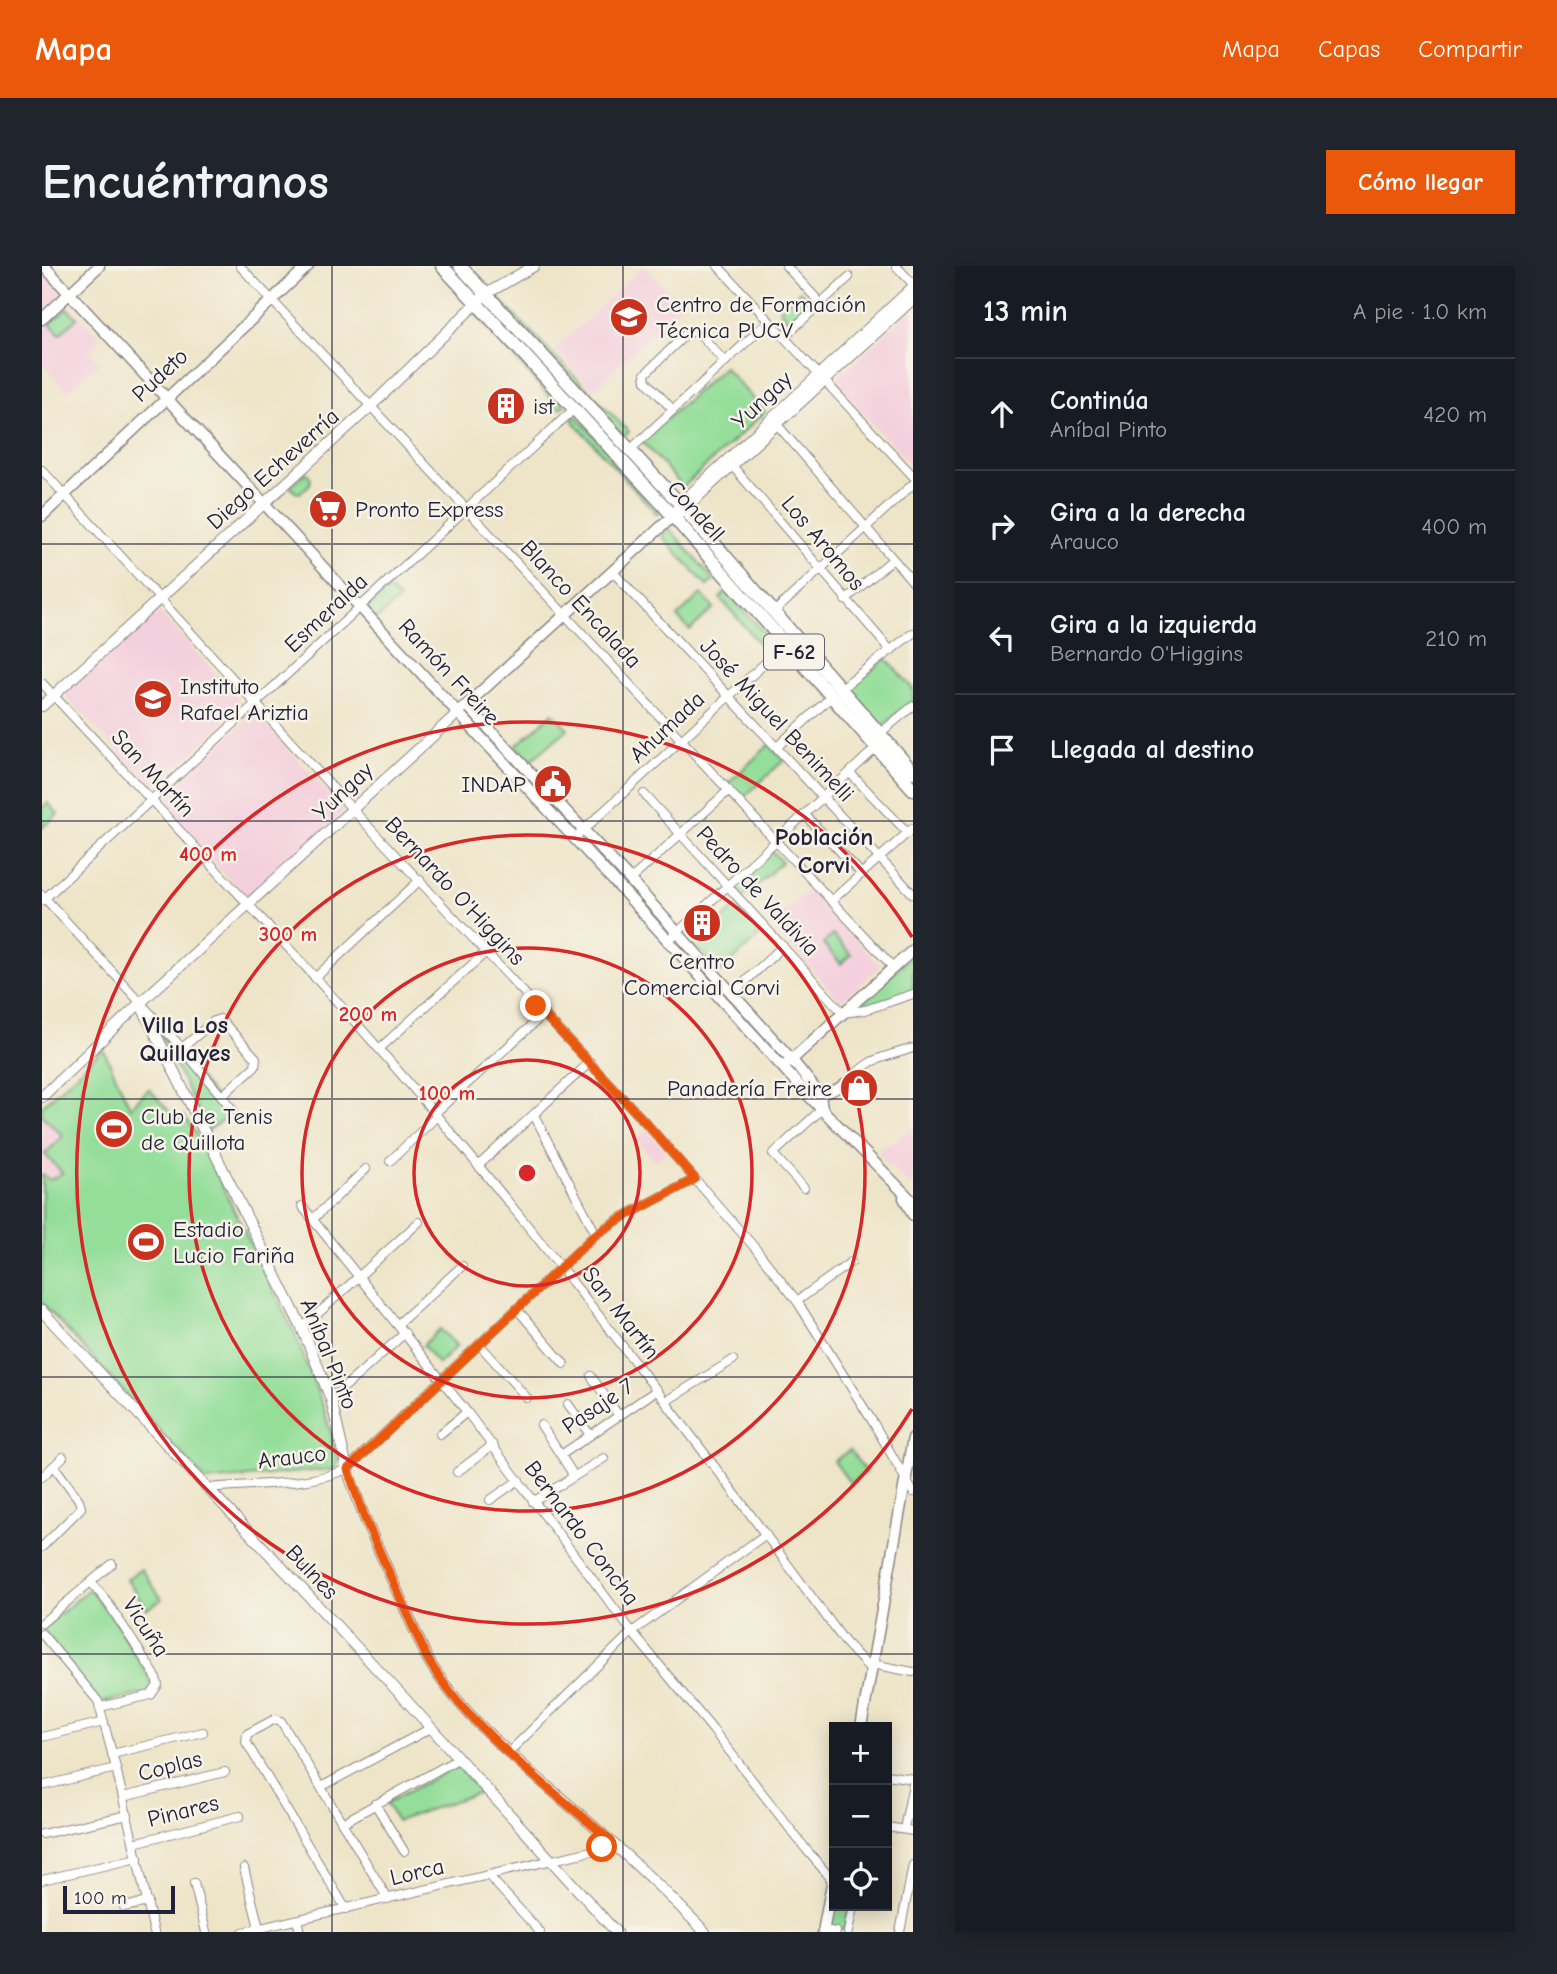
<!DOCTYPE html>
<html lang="es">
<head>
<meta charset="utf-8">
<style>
	:root { --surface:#171b24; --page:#20242c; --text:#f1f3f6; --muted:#9ea1a6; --line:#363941; --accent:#ea580c }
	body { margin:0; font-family:"Comic Neue",sans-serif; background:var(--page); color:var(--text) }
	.controls { position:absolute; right:21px; bottom:21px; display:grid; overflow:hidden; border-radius:0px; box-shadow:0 4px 18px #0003 }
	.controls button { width:63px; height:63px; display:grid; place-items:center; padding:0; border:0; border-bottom:2px solid var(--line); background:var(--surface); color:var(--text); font:35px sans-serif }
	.scale { position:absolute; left:21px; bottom:18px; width:112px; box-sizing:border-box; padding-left:7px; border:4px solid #22223b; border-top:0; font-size:19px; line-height:24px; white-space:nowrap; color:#22223b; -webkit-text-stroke:5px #f7f3e8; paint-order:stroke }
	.stop { position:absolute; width:21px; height:21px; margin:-16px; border:5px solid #ea580c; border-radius:50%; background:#fff }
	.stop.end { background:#ea580c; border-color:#fff; box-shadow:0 2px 7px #0008 }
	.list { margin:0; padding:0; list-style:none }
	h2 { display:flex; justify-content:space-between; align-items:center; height:91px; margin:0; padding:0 28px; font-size:30px }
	h2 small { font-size:23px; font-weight:400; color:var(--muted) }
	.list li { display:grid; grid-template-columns:46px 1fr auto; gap:21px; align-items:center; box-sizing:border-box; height:112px; padding:0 28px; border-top:2px solid var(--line) }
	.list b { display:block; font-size:26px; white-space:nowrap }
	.list p { margin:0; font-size:23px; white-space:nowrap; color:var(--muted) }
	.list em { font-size:23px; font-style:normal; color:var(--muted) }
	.icon { flex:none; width:38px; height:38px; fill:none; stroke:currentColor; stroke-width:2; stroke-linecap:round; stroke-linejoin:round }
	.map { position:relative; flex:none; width:871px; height:1666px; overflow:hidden; border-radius:0px }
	header { display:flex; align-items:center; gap:42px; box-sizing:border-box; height:98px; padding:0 35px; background:var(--accent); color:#fff }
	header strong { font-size:33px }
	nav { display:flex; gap:38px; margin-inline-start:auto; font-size:24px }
	.intro { display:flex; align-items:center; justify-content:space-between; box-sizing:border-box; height:168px; padding:0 42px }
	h1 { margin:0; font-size:49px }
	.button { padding:18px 32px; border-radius:0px; background:var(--accent); color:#fff; font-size:24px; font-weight:700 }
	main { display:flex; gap:42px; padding:0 42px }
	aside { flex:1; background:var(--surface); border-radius:0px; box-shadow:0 4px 18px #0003 }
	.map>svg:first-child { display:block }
</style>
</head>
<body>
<header>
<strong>Mapa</strong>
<nav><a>Mapa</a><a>Capas</a><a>Compartir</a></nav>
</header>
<div class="intro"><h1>Encuéntranos</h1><a class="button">Cómo llegar</a></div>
<main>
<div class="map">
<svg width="871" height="1666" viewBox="0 0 871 1666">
	<rect width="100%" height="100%" fill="#f7f3e8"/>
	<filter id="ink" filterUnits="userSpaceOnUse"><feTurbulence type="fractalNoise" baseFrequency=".0143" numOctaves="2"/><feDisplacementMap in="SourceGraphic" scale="14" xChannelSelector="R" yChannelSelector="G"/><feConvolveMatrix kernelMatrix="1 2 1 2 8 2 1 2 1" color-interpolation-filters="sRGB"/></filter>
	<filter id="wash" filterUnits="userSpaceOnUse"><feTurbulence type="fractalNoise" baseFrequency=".00686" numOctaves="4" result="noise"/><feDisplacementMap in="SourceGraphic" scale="28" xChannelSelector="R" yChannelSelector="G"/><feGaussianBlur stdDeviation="1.57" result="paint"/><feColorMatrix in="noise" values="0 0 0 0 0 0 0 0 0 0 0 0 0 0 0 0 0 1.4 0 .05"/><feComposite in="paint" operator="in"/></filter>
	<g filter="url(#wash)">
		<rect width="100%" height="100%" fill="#eee5c9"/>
		<g fill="#f4cfdd">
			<path d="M 601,0 L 640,38 L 551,124 L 513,84 Z"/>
			<path d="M 0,4 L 22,26 L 0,47 Z"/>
			<path d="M 27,39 L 59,73 L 47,85 L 57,97 L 26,125 L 0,97 L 0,64 Z"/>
			<path d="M 871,42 L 871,201 L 792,115 Z"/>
			<path d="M 113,346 L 118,347 L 199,436 L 200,441 L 113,520 L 108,520 L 23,429 L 24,425 Z"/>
			<path d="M 213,447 L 303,545 L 204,633 L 117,536 Z"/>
			<path d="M 767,624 L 838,700 L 799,735 L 729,659 Z"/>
			<path d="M 0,849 L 21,870 L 3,888 L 21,907 L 7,914 L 0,909 Z"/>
			<path d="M 871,862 L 871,916 L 868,919 L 835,886 Z"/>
			<path d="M 605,864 L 624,886 L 613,895 L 594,873 Z"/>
		</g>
		<g fill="#94de9a" stroke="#5b806a" stroke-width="2">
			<path d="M 758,25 L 768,36 L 747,55 L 737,43 Z"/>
			<path d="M 445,33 L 633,239 L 629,242 L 440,38 Z"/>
			<path d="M 457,33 L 587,166 L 581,171 L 454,34 Z"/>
			<path d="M 25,42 L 35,52 L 18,68 L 8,58 Z"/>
			<path d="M 433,44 L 523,139 L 518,143 L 432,46 Z"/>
			<path d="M 682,101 L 723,146 L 641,221 L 600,175 Z"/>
			<path d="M 534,150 L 621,243 L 615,248 L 530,154 Z"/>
			<path d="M 264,206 L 269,212 L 268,218 L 258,227 L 253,226 L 248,220 Z"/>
			<path d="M 627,262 L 672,314 L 665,320 L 619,269 Z"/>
			<path d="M 346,322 L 357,333 L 334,354 L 324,343 Z"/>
			<path d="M 685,325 L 731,377 L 723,384 L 678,332 Z"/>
			<path d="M 659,328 L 672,342 L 648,364 L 635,351 Z"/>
			<path d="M 844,392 L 871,423 L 871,434 L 840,461 L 808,423 Z"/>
			<path d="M 511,447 L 526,463 L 488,495 L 474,480 Z"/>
			<path d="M 727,479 L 742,494 L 698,535 L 683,520 Z"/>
			<path d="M 6,537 L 16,548 L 0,562 L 0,542 Z"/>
			<path d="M 730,585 L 740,596 L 702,631 L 692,620 Z"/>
			<path d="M 694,641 L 719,668 L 678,707 L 652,679 Z"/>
			<path d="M 791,669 L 809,689 L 799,698 L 781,678 Z"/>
			<path d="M 871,688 L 871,727 L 818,743 L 816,740 Z"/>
			<path d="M 116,765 L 188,848 L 166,865 Z"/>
			<path d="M 61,783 L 88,841 L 107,823 L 136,855 L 142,850 L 156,871 L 253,1068 L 282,1143 L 297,1197 L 292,1203 L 164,1215 L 0,1037 L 0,909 L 8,914 L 20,907 L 3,888 L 21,870 L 0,849 L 0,840 Z"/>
			<path d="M 398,1063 L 415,1080 L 396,1098 L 381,1079 Z"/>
			<path d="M 808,1184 L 824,1206 L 808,1217 L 792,1195 Z"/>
			<path d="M 99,1303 L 120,1333 L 105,1343 L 85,1313 Z"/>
			<path d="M 47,1323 L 72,1353 L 111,1418 L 109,1426 L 58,1437 L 1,1363 Z"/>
			<path d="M 411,1502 L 418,1503 L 438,1526 L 355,1555 L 344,1537 Z"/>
			<path d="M 792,1629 L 792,1640 L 807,1640 L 803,1664 L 787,1661 Z"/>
		</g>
	</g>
	<g filter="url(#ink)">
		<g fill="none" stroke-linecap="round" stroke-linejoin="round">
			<defs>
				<g id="minor">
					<path d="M 198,0 L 851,701"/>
					<path d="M 676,0 L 871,210"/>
					<path d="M 744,0 L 773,31 L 776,37"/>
					<path d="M 854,0 L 871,18"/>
					<path d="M 742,71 L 807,11"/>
					<path d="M 631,144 L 604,115 L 603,108 L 644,68 L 652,65 L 656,66 L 683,96"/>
					<path d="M 732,155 L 871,316"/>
					<path d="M 588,184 L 727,55"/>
					<path d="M 687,196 L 849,385"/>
					<path d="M 0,204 L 311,544 L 603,856 L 713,982 L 755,1035 L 832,1158 L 871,1226"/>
					<path d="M 571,306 L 871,628"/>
					<path d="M 803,334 L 851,293"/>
					<path d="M 732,346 L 871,218"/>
					<path d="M 0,417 C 132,560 268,700 394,849 C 538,1019 671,1197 803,1376 L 829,1404"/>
					<path d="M 798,423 L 871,367"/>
					<path d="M 837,468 L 871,440"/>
					<path d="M 735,481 L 790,430"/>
					<path d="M 808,507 L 866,567"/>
					<path d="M 602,528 L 801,747 L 823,744 L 871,728"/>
					<path d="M 763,549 L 820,608"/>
					<path d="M 538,567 L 745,377"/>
					<path d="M 588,614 L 687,524"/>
					<path d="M 0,629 L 140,782 L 191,844"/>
					<path d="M 0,635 L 532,143"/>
					<path d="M 789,635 L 871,562"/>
					<path d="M 625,676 L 835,481"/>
					<path d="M 273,712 L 378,614"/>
					<path d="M 690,728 L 741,680"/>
					<path d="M 140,782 L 172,755 L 178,753 L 214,792 L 213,800 L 180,830"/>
					<path d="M 337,783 L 444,686"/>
					<path d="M 778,829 C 798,827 812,806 829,796 C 841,790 857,787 871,782"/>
					<path d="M 393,847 L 502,748"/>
					<path d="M 492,849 L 554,968"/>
					<path d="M 348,895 L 395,850"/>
					<path d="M 436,900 L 548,796"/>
					<path d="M 762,922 L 731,888 L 780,843"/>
					<path d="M 260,940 L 425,1146 L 590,1366 L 671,1464 L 763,1582 L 791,1615"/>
					<path d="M 271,953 L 324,903"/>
					<path d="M 755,1035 L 809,996"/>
					<path d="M 475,1043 L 522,1098"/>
					<path d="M 356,1058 L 420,1000"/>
					<path d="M 260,1062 L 377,956"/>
					<path d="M 437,1078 L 485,1132"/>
					<path d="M 549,1110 L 577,1150"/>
					<path d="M 289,1133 L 363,1067"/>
					<path d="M 624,1135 L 691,1094"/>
					<path d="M 526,1138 L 548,1169"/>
					<path d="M 499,1159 L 529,1205 L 530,1210"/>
					<path d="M 398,1168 L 425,1146"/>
					<path d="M 519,1189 L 615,1124"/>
					<path d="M 415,1206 L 451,1179"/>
					<path d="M 0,1211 L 21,1191"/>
					<path d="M 165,1222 C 211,1217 262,1221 305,1203 L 554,968 L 577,953 L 653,913"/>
					<path d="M 448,1234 L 477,1214"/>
					<path d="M 491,1236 L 562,1192"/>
					<path d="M 0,1281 L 39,1242 L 37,1234 L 12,1200"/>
					<path d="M 49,1316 L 66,1337 L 113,1409 L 116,1419 L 109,1429 L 58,1441"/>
					<path d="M 0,1357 L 70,1298"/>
					<path d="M 0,1368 L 56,1435 L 74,1502 L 112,1666"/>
					<path d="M 830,1398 L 871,1406"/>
					<path d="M 0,1471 L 62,1456"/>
					<path d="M 466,1487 L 590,1366 L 724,1268"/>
					<path d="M 70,1488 L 161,1466"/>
					<path d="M 845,1509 L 871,1513"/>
					<path d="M 0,1520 L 74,1502"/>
					<path d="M 279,1521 L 389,1462"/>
					<path d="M 81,1531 L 183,1506"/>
					<path d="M 333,1538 L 362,1585"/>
					<path d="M 300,1557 L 416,1493"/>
					<path d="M 845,1561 L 871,1565"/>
					<path d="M 862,1563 L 871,1518"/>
					<path d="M 0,1568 L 86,1549"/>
					<path d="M 92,1577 L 198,1550"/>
					<path d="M 202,1602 L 217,1662"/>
					<path d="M 446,1609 L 498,1666"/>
					<path d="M 0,1614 L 96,1592"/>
					<path d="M 152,1617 L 164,1666"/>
					<path d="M 82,1641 L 106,1636"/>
					<path d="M 304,1643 L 204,1476 L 205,1468 L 233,1453 L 239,1455 L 346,1633"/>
					<path d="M 255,1654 L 258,1666"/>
					<path d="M 782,1664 L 794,1666"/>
					<path d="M 201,1666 L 558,1583 L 577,1581"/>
					<path d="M 806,1666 L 811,1640"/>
					<path d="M 858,1666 L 871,1599"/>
				</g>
				<g id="tertiary">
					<path d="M 638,238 L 871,21"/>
					<path d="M 638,247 L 871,33"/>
					<path d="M 0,440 L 329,140 L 444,28 L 492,0"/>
					<path d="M 98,737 L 260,1062 L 289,1133 L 305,1203 L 323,1253 L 385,1392 C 421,1453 481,1499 534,1545 C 579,1584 622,1623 663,1666"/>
					<path d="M 0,831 L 98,737 L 416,447"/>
					<path d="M 0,1045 L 363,1433 L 574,1666"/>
				</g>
				<g id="secondary">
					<path d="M 2,0 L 584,628 L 763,826 L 871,936"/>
					<path d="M 0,53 L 57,0"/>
					<path d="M 0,250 L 266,0"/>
					<path d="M 425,439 L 588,614 L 750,794 L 778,829 L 780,843"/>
					<path d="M 421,442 L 631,250 L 638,238"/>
					<path d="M 746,797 L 871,684"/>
					<path d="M 862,932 L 871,949"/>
					<path d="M 819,1461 L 871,1172"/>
					<path d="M 781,1666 L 792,1607"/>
				</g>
				<g id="primary">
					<path d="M 400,0 L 622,240 L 871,523"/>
					<path d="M 418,0 L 638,238 L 871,506"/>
				</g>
			</defs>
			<use href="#minor" stroke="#888482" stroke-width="10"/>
			<use href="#tertiary" stroke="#888482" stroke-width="12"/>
			<use href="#secondary" stroke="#888482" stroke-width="13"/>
			<use href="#primary" stroke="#888482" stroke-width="15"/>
			<use href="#minor" stroke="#fff" stroke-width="8"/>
			<use href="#tertiary" stroke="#fff" stroke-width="10"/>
			<use href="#secondary" stroke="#fff" stroke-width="10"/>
			<use href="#primary" stroke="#fff" stroke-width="12"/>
		</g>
	</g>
	<g fill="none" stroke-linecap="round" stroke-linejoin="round" filter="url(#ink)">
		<path stroke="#ea580c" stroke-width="9" d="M 494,740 L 603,856 L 653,913 L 578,953 L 554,968 L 306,1203 L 323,1253 L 385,1392 C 425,1461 503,1518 563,1570 L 560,1581"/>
	</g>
	<path fill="none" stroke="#22223b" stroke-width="2" stroke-opacity="0.55" d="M 290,0 L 290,1666M 581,0 L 581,1666M 0,278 L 871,278M 0,555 L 871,555M 0,833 L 871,833M 0,1111 L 871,1111M 0,1388 L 871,1388"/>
	<g fill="none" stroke="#d62828" stroke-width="3.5">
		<circle cx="485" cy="907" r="113"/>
		<circle cx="485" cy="907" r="225"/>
		<circle cx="485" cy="907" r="338"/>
		<path d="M870 1143A451 451 0 1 1 870 671"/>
	</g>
	<defs>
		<symbol id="university-disc" viewBox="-11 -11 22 22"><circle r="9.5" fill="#c8321e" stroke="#f7f3e8"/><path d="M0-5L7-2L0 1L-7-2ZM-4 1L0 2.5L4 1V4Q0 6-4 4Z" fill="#fff"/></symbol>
		<symbol id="building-disc" viewBox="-11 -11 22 22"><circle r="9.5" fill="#c8321e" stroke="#f7f3e8"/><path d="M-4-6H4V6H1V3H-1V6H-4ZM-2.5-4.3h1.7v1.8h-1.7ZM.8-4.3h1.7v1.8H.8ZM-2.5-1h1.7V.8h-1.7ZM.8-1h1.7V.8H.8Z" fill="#fff"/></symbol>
		<symbol id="supermarket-disc" viewBox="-11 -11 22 22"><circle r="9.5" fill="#c8321e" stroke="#f7f3e8"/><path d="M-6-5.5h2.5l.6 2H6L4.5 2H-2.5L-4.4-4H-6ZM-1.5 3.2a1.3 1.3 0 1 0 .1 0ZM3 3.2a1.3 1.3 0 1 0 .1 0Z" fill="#fff"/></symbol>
		<symbol id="school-disc" viewBox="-11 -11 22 22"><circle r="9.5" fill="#c8321e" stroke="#f7f3e8"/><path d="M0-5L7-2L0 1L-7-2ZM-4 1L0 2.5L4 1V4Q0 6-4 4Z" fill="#fff"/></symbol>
		<symbol id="civic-disc" viewBox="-11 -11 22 22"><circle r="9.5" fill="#c8321e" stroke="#f7f3e8"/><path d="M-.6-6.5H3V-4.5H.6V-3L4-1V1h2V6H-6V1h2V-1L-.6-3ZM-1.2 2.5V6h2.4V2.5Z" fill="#fff"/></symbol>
		<symbol id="shop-disc" viewBox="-11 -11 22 22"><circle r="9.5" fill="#c8321e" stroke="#f7f3e8"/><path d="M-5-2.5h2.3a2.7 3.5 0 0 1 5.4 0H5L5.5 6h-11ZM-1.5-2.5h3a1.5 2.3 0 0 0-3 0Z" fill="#fff"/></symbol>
		<symbol id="stadium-disc" viewBox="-11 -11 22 22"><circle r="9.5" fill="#c8321e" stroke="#f7f3e8"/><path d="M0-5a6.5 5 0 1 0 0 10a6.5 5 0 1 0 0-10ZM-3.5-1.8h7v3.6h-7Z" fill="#fff"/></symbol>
	</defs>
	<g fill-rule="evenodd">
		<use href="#university-disc" x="565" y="29" width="44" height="44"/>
		<use href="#building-disc" x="442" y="118" width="44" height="44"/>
		<use href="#supermarket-disc" x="264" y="221" width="44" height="44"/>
		<use href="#school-disc" x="89" y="411" width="44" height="44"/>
		<use href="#civic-disc" x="489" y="496" width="44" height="44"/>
		<use href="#building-disc" x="638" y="635" width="44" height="44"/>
		<use href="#shop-disc" x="795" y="800" width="44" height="44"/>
		<use href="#stadium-disc" x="50" y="841" width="44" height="44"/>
		<use href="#stadium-disc" x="82" y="954" width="44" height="44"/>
	</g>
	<g text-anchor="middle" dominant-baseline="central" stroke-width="5" stroke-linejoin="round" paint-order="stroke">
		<rect fill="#f7f3e8" stroke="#62616f" stroke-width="2" x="722" y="368.5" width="60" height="35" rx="5"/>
		<g font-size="21" font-weight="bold" fill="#22223b">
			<text x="752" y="386">F-62</text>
		</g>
		<g font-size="23" fill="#22223b" stroke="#f7f3e8" text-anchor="start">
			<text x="614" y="38">Centro de Formación<tspan x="614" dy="26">Técnica PUCV</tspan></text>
			<text x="491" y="140">ist</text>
			<text x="313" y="243">Pronto Express</text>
			<text x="138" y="420">Instituto<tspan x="138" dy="26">Rafael Ariztia</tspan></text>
			<text x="484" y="518" text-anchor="end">INDAP</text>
			<text x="660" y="695" text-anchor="middle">Centro<tspan x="660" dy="26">Comercial Corvi</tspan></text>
			<text x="790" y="822" text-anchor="end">Panadería Freire</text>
			<text x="99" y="850">Club de Tenis<tspan x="99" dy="26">de Quillota</tspan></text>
			<text x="131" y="963">Estadio<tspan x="131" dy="26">Lucio Fariña</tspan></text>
		</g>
		<g font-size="23" fill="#22223b" stroke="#f7f3e8">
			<text transform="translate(118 109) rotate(-43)">Pudeto</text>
			<text transform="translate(720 134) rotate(-43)">Yungay</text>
			<text transform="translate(231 203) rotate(-42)">Diego Echeverría</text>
			<text transform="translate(654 245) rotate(48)">Condell</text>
			<text transform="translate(781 277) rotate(50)">Los Aromos</text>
			<text transform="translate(539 338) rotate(47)">Blanco Encalada</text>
			<text transform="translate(284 347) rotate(-43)">Esmeralda</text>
			<text transform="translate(407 406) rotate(47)">Ramón Freire</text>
			<text transform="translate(735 454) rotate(47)">José Miguel Benimelli</text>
			<text transform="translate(625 461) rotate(-43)">Ahumada</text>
			<text transform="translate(111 507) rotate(47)">San Martín</text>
			<text transform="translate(301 525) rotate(-43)">Yungay</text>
			<text transform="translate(413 625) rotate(47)">Bernardo O'Higgins</text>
			<text transform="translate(716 625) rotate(47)">Pedro de Valdivia</text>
			<text transform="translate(579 1047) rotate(52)">San Martín</text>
			<text transform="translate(287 1088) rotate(68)">Aníbal Pinto</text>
			<text transform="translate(556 1140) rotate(-34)">Pasaje 7</text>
			<text transform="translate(250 1191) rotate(-7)">Arauco</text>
			<text transform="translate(540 1267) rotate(53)">Bernardo Concha</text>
			<text transform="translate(270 1306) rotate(47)">Bulnes</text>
			<text transform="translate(104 1361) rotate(57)">Vicuña</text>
			<text transform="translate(128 1500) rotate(-14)">Coplas</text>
			<text transform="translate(141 1545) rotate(-14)">Pinares</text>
			<text transform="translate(375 1606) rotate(-13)">Lorca</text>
		</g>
		<g font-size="24" font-weight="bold" fill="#22223b" stroke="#f7f3e8">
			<text x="782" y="571">Población<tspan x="782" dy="28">Corvi</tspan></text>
			<text x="143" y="759">Villa Los<tspan x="143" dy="28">Quillayes</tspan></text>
		</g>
	</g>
	<circle cx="485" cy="907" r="10" fill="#d62828" stroke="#f7f3e8" stroke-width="3.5"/>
	<g font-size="21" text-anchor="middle" font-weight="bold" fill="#d62828" stroke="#f7f3e8" stroke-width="5" stroke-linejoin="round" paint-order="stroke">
		<text x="166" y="595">400 m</text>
		<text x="246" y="675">300 m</text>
		<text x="326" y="755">200 m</text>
		<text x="405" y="834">100 m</text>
	</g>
</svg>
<div class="controls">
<button>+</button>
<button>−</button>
<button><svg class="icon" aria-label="locate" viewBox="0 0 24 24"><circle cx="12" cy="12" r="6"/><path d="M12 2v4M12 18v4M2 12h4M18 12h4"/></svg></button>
</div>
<div class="scale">100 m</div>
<div class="stop" style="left:560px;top:1581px"></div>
<div class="stop end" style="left:494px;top:740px"></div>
</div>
<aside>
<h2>13 min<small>A pie · 1.0 km</small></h2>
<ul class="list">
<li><svg class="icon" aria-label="ahead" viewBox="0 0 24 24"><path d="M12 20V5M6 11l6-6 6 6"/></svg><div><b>Continúa</b><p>Aníbal Pinto</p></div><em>420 m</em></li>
<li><svg class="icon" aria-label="right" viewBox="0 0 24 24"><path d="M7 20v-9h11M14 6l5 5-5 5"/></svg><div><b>Gira a la derecha</b><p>Arauco</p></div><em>400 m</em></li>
<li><svg class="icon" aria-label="left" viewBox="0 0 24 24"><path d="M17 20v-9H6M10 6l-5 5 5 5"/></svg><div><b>Gira a la izquierda</b><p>Bernardo O'Higgins</p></div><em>210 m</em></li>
<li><svg class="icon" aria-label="arrive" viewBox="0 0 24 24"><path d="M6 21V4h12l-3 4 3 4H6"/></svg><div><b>Llegada al destino</b></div></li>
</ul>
</aside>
</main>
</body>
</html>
